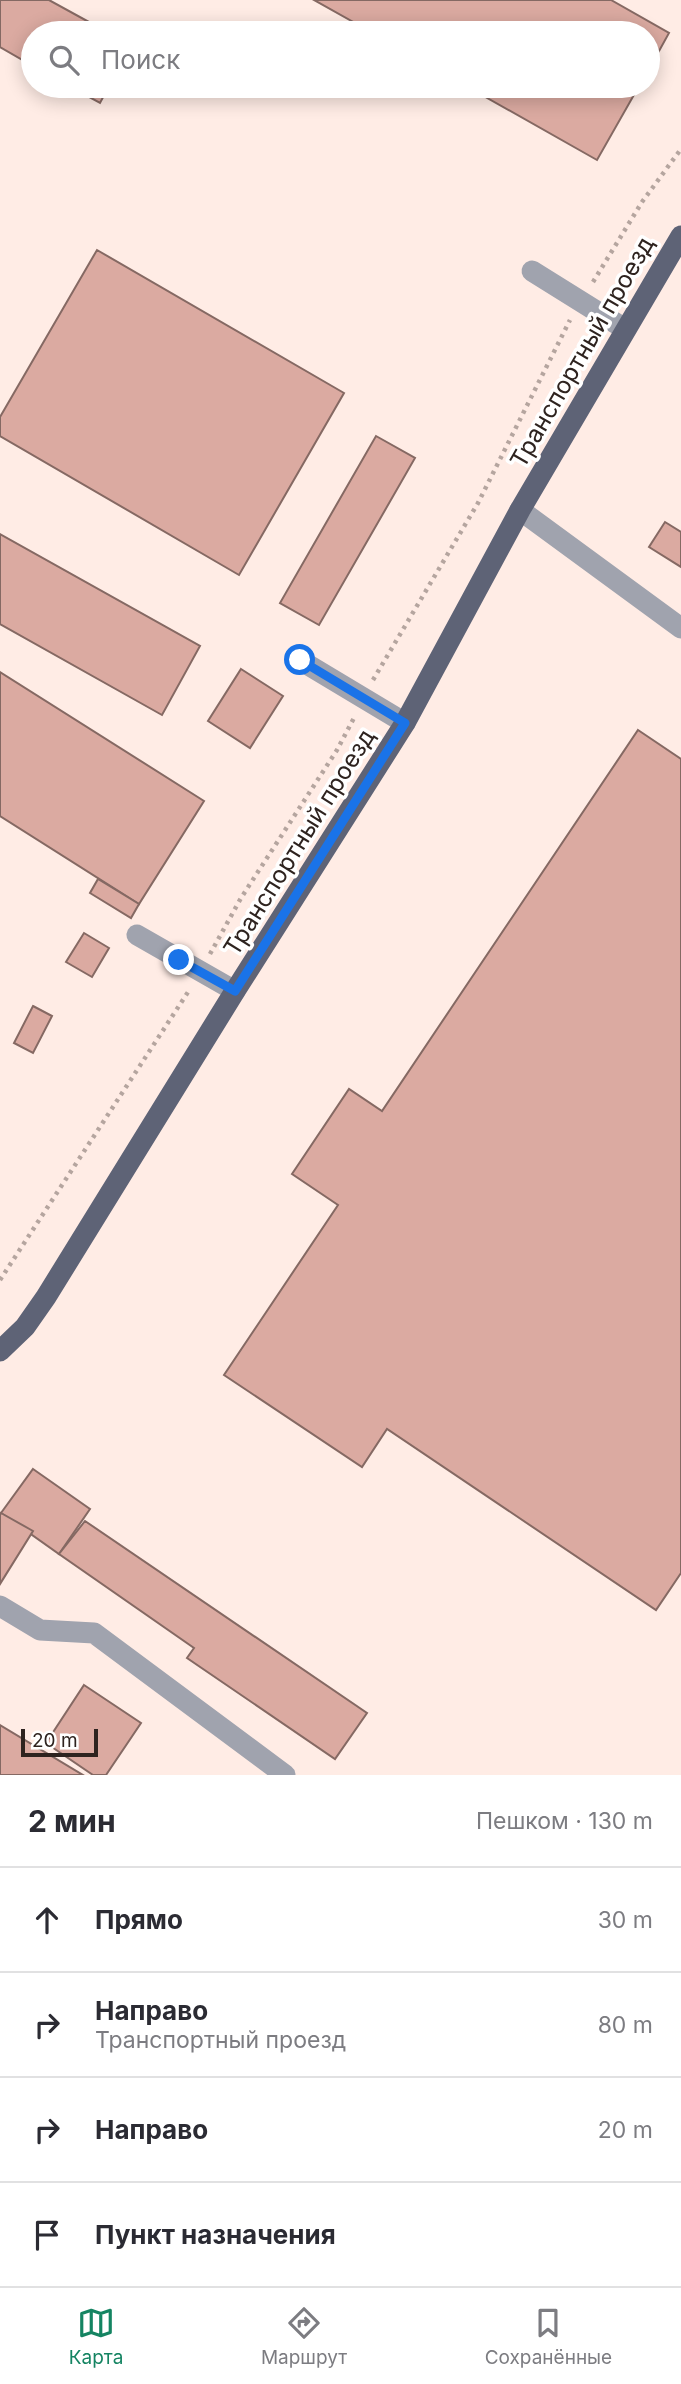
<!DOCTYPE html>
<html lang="ru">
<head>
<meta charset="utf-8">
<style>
	:root { --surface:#fff; --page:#f7f7f7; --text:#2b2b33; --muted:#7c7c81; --line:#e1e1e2; --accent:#158462 }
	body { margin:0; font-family:Inter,sans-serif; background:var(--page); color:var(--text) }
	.scale { position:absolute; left:21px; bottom:18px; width:77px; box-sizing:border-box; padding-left:7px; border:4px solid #2e231f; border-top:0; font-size:19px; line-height:24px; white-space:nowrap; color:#2e231f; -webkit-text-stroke:5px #fff; paint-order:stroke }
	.stop { position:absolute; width:21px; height:21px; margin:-16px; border:5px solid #1a73e8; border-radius:50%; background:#fff }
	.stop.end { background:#1a73e8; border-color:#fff; box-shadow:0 2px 7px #0008 }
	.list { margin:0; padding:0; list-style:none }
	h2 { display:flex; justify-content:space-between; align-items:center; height:91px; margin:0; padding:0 28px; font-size:30px }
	h2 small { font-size:23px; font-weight:400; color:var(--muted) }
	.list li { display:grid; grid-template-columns:46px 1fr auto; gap:21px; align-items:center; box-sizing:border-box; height:105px; padding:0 28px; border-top:2px solid var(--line) }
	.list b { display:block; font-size:26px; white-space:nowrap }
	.list p { margin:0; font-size:23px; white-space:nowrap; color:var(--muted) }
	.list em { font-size:23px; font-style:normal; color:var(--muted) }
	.icon { flex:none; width:38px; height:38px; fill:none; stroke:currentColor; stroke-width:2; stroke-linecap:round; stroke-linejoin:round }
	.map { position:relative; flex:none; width:681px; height:1775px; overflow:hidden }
	.search { position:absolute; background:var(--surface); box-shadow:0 4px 18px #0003; left:21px; right:21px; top:21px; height:77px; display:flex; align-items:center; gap:18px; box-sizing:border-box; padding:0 24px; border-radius:38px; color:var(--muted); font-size:26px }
	.sheet { height:511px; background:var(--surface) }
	nav { display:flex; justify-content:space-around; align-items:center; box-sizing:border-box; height:98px; border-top:2px solid var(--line); background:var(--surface); font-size:19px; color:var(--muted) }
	nav a { display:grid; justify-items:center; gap:4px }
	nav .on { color:var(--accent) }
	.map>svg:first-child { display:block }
</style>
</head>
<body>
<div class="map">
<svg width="681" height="1775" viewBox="0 0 681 1775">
	<rect width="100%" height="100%" fill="#ffece5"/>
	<g fill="#dbaaa1" stroke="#856963" stroke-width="2">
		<path d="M 0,0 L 49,0 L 109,33 L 33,33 L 33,66 L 0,47 Z"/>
		<path d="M 314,0 L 611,0 L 669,33 L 648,71 L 648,33 L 373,33 Z"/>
		<path d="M 69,86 L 109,86 L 100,103 Z"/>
		<path d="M 466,86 L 639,86 L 597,160 Z"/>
		<path d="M 97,250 L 344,393 L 239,575 L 0,436 L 0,417 Z"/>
		<path d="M 376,436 L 415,458 L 319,625 L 280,603 Z"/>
		<path d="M 665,522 L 681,532 L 681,567 L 649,547 Z"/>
		<path d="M 0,534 L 200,646 L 162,715 L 0,624 Z"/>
		<path d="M 241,669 L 283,696 L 250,748 L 208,721 Z"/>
		<path d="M 0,672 L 204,801 L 139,904 L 0,816 Z"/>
		<path d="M 638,730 L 681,759 L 681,1573 L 656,1610 L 387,1429 L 362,1467 L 224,1375 L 338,1205 L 292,1174 L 349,1089 L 382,1111 Z"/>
		<path d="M 98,879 L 139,904 L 131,918 L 90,893 Z"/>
		<path d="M 84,933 L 109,948 L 92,977 L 66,962 Z"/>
		<path d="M 33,1006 L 52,1016 L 33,1053 L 14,1043 Z"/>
		<path d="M 33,1469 L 90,1509 L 59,1554 L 1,1513 Z"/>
		<path d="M 1,1513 L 33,1531 L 0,1584 L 0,1515 Z"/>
		<path d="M 85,1521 L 367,1713 L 335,1759 L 187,1658 L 194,1648 L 59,1554 Z"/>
		<path d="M 84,1685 L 141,1723 L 106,1775 L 93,1775 L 46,1743 Z"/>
		<path d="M 0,1725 L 83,1775 L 0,1775 Z"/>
	</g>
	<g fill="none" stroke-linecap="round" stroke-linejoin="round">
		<g stroke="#b5a59f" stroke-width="4.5" stroke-dasharray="3.5 5" stroke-linecap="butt">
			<path d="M 593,282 L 642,202 L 681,149"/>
			<path d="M 373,680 L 478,503 L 570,320"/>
			<path d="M 210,954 L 241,898 L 337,750 L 355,716"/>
			<path d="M 0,1280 L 190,989"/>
		</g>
		<g stroke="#a0a3ae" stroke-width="21">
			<path d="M 532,271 L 625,329"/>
			<path d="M 520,510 L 681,628"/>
			<path d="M 300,660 L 405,723"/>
			<path d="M 137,935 L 235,991"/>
			<path d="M 0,1606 L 40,1630 L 94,1633 L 285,1775"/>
		</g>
		<path stroke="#5e6376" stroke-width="21" d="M 0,1351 L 25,1327 L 46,1297 L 235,991 L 405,723 L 520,510 L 681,236"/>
	</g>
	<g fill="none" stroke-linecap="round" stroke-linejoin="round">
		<path stroke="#1a73e8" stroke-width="9" d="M 179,960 L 235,991 L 405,723 L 300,660"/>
	</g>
	<g text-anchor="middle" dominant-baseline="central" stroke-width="7" stroke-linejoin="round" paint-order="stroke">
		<g font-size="24" fill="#2e231f" stroke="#fff">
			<text transform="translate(582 352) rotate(-60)">Транспортный проезд</text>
			<text transform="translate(299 842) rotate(-58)">Транспортный проезд</text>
		</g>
	</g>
</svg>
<div class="scale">20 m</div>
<div class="stop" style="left:300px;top:660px"></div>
<div class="stop end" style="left:179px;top:960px"></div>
<div class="search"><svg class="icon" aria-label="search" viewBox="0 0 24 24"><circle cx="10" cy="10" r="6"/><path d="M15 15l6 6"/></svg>Поиск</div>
</div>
<section class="sheet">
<h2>2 мин<small>Пешком · 130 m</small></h2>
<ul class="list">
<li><svg class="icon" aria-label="ahead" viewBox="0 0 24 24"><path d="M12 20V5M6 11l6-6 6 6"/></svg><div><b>Прямо</b></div><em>30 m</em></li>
<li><svg class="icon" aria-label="right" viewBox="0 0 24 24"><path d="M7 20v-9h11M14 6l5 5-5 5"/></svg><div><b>Направо</b><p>Транспортный проезд</p></div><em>80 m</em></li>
<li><svg class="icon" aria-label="right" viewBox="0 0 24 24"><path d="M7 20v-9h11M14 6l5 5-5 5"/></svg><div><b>Направо</b></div><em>20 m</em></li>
<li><svg class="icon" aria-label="arrive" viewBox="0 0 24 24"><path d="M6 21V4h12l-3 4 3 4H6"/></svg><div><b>Пункт назначения</b></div></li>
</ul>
</section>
<nav>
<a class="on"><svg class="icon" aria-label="map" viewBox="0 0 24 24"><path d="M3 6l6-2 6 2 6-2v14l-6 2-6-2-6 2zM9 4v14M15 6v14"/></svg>Карта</a>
<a><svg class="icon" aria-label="directions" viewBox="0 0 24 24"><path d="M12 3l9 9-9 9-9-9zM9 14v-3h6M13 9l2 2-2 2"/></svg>Маршрут</a>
<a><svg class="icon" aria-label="saved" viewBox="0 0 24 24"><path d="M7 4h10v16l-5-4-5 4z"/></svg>Сохранённые</a>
</nav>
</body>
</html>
